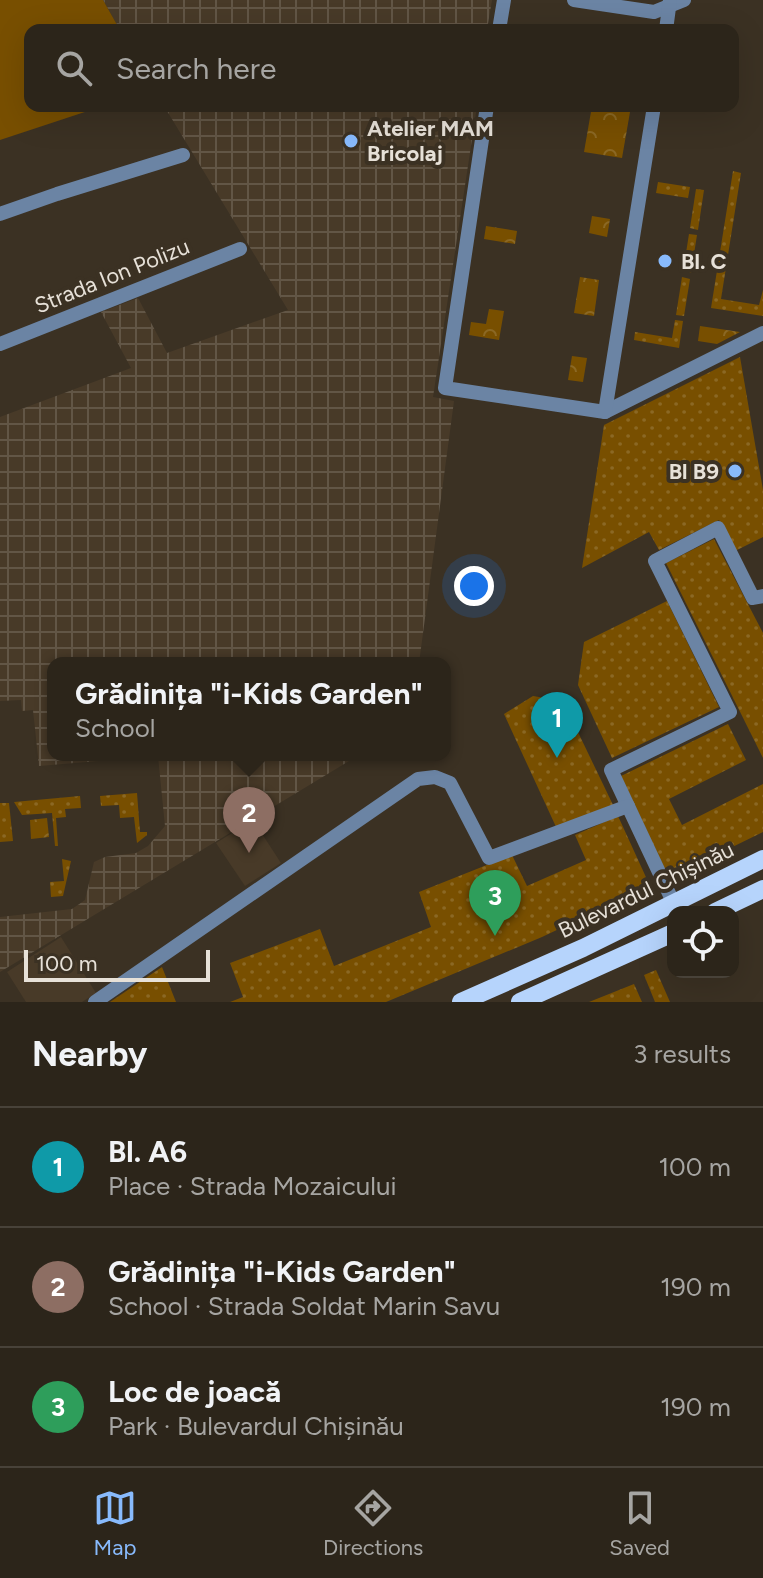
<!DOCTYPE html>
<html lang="en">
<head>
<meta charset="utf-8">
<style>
	:root { --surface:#2c251a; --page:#342d23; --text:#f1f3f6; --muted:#a6a5a2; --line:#484239; --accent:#88bafc }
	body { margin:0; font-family:Figtree,sans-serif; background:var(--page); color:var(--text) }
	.controls { position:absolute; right:24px; bottom:24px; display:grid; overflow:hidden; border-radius:16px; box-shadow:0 8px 32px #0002 }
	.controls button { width:72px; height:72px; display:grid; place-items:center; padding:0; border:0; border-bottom:2px solid var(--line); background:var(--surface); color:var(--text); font:40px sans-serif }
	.scale { position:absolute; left:24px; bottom:20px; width:186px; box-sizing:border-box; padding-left:8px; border:4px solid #e7e1d8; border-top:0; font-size:22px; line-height:28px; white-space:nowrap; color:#e7e1d8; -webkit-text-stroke:6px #3b3123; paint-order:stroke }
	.you { position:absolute; left:474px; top:586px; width:28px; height:28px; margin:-20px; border:6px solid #fff; border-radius:50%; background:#1a73e8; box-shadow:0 0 0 12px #1a73e833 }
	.badge { display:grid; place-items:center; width:52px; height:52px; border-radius:50%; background:var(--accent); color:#fff; font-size:26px; font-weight:700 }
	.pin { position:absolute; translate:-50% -66px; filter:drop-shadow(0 2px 4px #0008) }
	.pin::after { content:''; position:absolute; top:42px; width:28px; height:24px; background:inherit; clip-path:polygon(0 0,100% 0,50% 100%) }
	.popup { position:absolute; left:47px; top:657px; width:404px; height:104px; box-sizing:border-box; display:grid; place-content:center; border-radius:16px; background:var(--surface); filter:drop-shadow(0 2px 6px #0005); font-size:26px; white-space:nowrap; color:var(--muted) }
	.popup b { font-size:30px; color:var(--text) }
	.popup::after { content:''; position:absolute; left:50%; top:100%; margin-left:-16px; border:16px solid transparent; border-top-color:var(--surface) }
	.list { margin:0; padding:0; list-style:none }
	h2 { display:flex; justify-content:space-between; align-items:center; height:104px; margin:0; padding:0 32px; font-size:34px }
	h2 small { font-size:26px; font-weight:400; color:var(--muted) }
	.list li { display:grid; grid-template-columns:52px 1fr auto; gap:24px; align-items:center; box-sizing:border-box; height:120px; padding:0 32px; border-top:2px solid var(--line) }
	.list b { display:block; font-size:30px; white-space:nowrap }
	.list p { margin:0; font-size:26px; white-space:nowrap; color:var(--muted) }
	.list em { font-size:26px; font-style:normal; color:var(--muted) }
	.icon { flex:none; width:44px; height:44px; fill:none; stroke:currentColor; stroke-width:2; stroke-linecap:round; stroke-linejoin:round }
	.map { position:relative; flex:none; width:763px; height:1002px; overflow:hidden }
	.search { position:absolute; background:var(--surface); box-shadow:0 8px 32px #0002; left:24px; right:24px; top:24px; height:88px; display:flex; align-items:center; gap:20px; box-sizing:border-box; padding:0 28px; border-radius:16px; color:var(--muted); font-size:30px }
	.sheet { height:464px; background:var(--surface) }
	nav { display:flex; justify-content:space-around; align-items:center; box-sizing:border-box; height:112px; border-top:2px solid var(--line); background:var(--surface); font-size:22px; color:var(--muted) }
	nav a { display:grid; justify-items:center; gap:4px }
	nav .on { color:var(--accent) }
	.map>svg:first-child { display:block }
</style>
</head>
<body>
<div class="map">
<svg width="763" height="1002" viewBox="0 0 763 1002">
	<defs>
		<pattern id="industrial-grid" width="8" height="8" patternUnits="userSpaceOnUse" patternTransform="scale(2)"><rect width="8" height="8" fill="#483a28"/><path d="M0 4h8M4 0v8" fill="none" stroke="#625646"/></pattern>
		<pattern id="park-crowns" width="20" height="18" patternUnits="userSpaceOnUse" patternTransform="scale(2)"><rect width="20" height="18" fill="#784f00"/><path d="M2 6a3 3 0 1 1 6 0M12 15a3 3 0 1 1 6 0" fill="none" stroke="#8b6824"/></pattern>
		<pattern id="garden-dots" width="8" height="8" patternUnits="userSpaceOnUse" patternTransform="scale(2)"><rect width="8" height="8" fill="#784f00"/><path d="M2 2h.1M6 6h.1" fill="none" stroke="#8b6824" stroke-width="1.8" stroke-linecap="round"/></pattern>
	</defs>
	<rect width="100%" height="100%" fill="#3b3123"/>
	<g fill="#483a28">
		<path d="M 253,820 L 281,863 L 245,886 L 216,843 Z"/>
		<path d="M 61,937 L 96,993 L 82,1002 L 26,1002 L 7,972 Z"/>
	</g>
	<g fill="url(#industrial-grid)">
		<path d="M 103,0 L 492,0 L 487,30 L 120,30 Z"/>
		<path d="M 164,106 L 477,106 L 433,397 L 454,401 L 419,663 L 53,663 L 53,755 L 359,755 L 0,972 L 0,917 L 72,909 L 85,900 L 94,862 L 105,857 L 136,853 L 148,846 L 165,826 L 158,756 L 39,766 L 33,710 L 22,711 L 21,700 L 0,701 L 0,417 L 131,368 L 101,312 L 138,298 L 167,353 L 288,310 Z"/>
	</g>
	<g fill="url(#park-crowns)">
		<path d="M 592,106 L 630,112 L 622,158 L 584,152 Z"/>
		<path d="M 592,216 L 610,219 L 607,237 L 589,233 Z"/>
		<path d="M 486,226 L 517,231 L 515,244 L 484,239 Z"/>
		<path d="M 580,277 L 599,280 L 594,316 L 574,313 Z"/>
		<path d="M 489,309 L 504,311 L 499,340 L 469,335 L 471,322 L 486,324 Z"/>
		<path d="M 700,326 L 740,332 L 717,344 L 698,341 Z"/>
		<path d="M 572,356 L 587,358 L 583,382 L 568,380 Z"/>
		<path d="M 47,818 L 49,837 L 31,839 L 30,820 Z"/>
	</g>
	<g fill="url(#garden-dots)">
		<path d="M 733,171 L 741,173 L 721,299 L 759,305 L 763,290 L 763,316 L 711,308 Z"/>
		<path d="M 658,182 L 690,187 L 688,198 L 656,193 Z"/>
		<path d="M 696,189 L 704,190 L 698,230 L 690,228 Z"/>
		<path d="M 689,234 L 697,235 L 691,273 L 683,272 Z"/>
		<path d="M 682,277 L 690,279 L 684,316 L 676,315 Z"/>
		<path d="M 675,320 L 683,321 L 679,348 L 634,340 L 635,332 L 672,338 Z"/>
		<path d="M 740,357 L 763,490 L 763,537 L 735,551 L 719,520 L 659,550 L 649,532 L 582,568 L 604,425 Z"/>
		<path d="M 714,539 L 763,633 L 763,758 L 666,563 Z"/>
		<path d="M 667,601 L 719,707 L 612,758 L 578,685 L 584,642 Z"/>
		<path d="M 533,696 L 563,701 L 614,807 L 557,829 L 504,714 Z"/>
		<path d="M 728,724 L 746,760 L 669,799 L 682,825 L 763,784 L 763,832 L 669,878 L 621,776 Z"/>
		<path d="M 137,793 L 140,832 L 147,832 L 147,835 L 137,843 L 134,817 L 120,818 L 119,805 L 101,806 L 100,796 Z"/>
		<path d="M 80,796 L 81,808 L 65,809 L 66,817 L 56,818 L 58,846 L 55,846 L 52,813 L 22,815 L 14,802 Z"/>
		<path d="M 0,803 L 9,803 L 13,841 L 0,842 Z"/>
		<path d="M 618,816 L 650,886 L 542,937 L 386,1002 L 230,1002 L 243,997 L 230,963 L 320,929 L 334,966 L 431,927 L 419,892 L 512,855 L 527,886 L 586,860 L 575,835 Z"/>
		<path d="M 62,859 L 71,861 L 63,896 L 51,897 L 50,882 L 64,881 Z"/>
		<path d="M 162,967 L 176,1002 L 110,1002 Z"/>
		<path d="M 656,970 L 670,1002 L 655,1002 L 644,975 Z"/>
		<path d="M 634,984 L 642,1002 L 589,1002 Z"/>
	</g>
	<path fill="#784f00" d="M 0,0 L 103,0 L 120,30 L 30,30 L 30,106 L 103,106 L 0,140 Z"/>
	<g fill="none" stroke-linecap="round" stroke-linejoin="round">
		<g stroke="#6b84a4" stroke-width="14">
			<path d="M 574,0 L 654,12 L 684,0"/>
			<path d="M 499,30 L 504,0"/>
			<path d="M 666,30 L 670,0"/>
			<path d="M 487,106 L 445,388 L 605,412 L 763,333"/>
			<path d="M 0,214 L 57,194 L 183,155"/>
			<path d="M 0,344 L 240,249"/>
			<path d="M 605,412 L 654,106"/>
			<path d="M 674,904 L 611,770 L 730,712 L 655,561 L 718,528 L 753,598 L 763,596"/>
			<path d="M 95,1002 L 418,779 L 435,777 L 450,783 L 489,858 L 628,806"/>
		</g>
		<g stroke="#b6d4fc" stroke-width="18">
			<path d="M 715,912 L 763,889"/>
			<path d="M 461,1002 L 583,948 L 763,859"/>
			<path d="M 520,1002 L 673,933"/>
		</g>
	</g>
	<g fill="#88bafc" stroke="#3b3123" stroke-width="3">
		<circle cx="351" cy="141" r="8"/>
		<circle cx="665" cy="261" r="8"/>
		<circle cx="735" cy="471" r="8"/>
	</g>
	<g text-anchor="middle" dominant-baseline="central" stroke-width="8" stroke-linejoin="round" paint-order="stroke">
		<g font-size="22" font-weight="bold" fill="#e7e1d8" stroke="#3b3123" text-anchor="start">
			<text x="367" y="128">Atelier MAM<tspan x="367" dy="25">Bricolaj</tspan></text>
			<text x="681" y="261">Bl. C</text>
			<text x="719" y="471" text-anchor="end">Bl B9</text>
		</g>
		<g font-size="22" fill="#e7e1d8" stroke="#3b3123">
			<text transform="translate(112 276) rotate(-22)">Strada Ion Polizu</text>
			<text transform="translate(646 890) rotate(-26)">Bulevardul Chișinău</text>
		</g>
	</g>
</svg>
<div class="controls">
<button><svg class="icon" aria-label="locate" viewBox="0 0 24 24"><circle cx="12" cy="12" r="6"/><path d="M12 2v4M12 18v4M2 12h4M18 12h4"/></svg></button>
</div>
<div class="scale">100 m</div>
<div class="you"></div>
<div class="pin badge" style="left:557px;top:758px;background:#0f9aa8">1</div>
<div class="pin badge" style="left:249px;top:853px;background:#8d6e63">2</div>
<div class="popup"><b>Grădinița &quot;i-Kids Garden&quot;</b>School</div>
<div class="pin badge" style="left:495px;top:936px;background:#2e9e5b">3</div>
<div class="search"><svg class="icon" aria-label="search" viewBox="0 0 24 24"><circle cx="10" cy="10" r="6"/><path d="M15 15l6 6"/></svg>Search here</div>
</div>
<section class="sheet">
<h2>Nearby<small>3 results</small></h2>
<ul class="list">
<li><span class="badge" style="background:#0f9aa8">1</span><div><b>Bl. A6</b><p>Place · Strada Mozaicului</p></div><em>100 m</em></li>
<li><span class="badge" style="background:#8d6e63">2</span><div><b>Grădinița &quot;i-Kids Garden&quot;</b><p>School · Strada Soldat Marin Savu</p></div><em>190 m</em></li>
<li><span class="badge" style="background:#2e9e5b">3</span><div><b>Loc de joacă</b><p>Park · Bulevardul Chișinău</p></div><em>190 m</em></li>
</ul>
</section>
<nav>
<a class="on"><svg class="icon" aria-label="map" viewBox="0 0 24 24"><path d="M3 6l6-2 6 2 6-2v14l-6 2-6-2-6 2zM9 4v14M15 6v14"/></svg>Map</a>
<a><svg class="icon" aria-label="directions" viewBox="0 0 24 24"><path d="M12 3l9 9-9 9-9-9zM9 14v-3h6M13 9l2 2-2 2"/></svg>Directions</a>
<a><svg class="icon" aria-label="saved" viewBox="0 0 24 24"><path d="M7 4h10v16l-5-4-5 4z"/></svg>Saved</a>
</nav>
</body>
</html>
